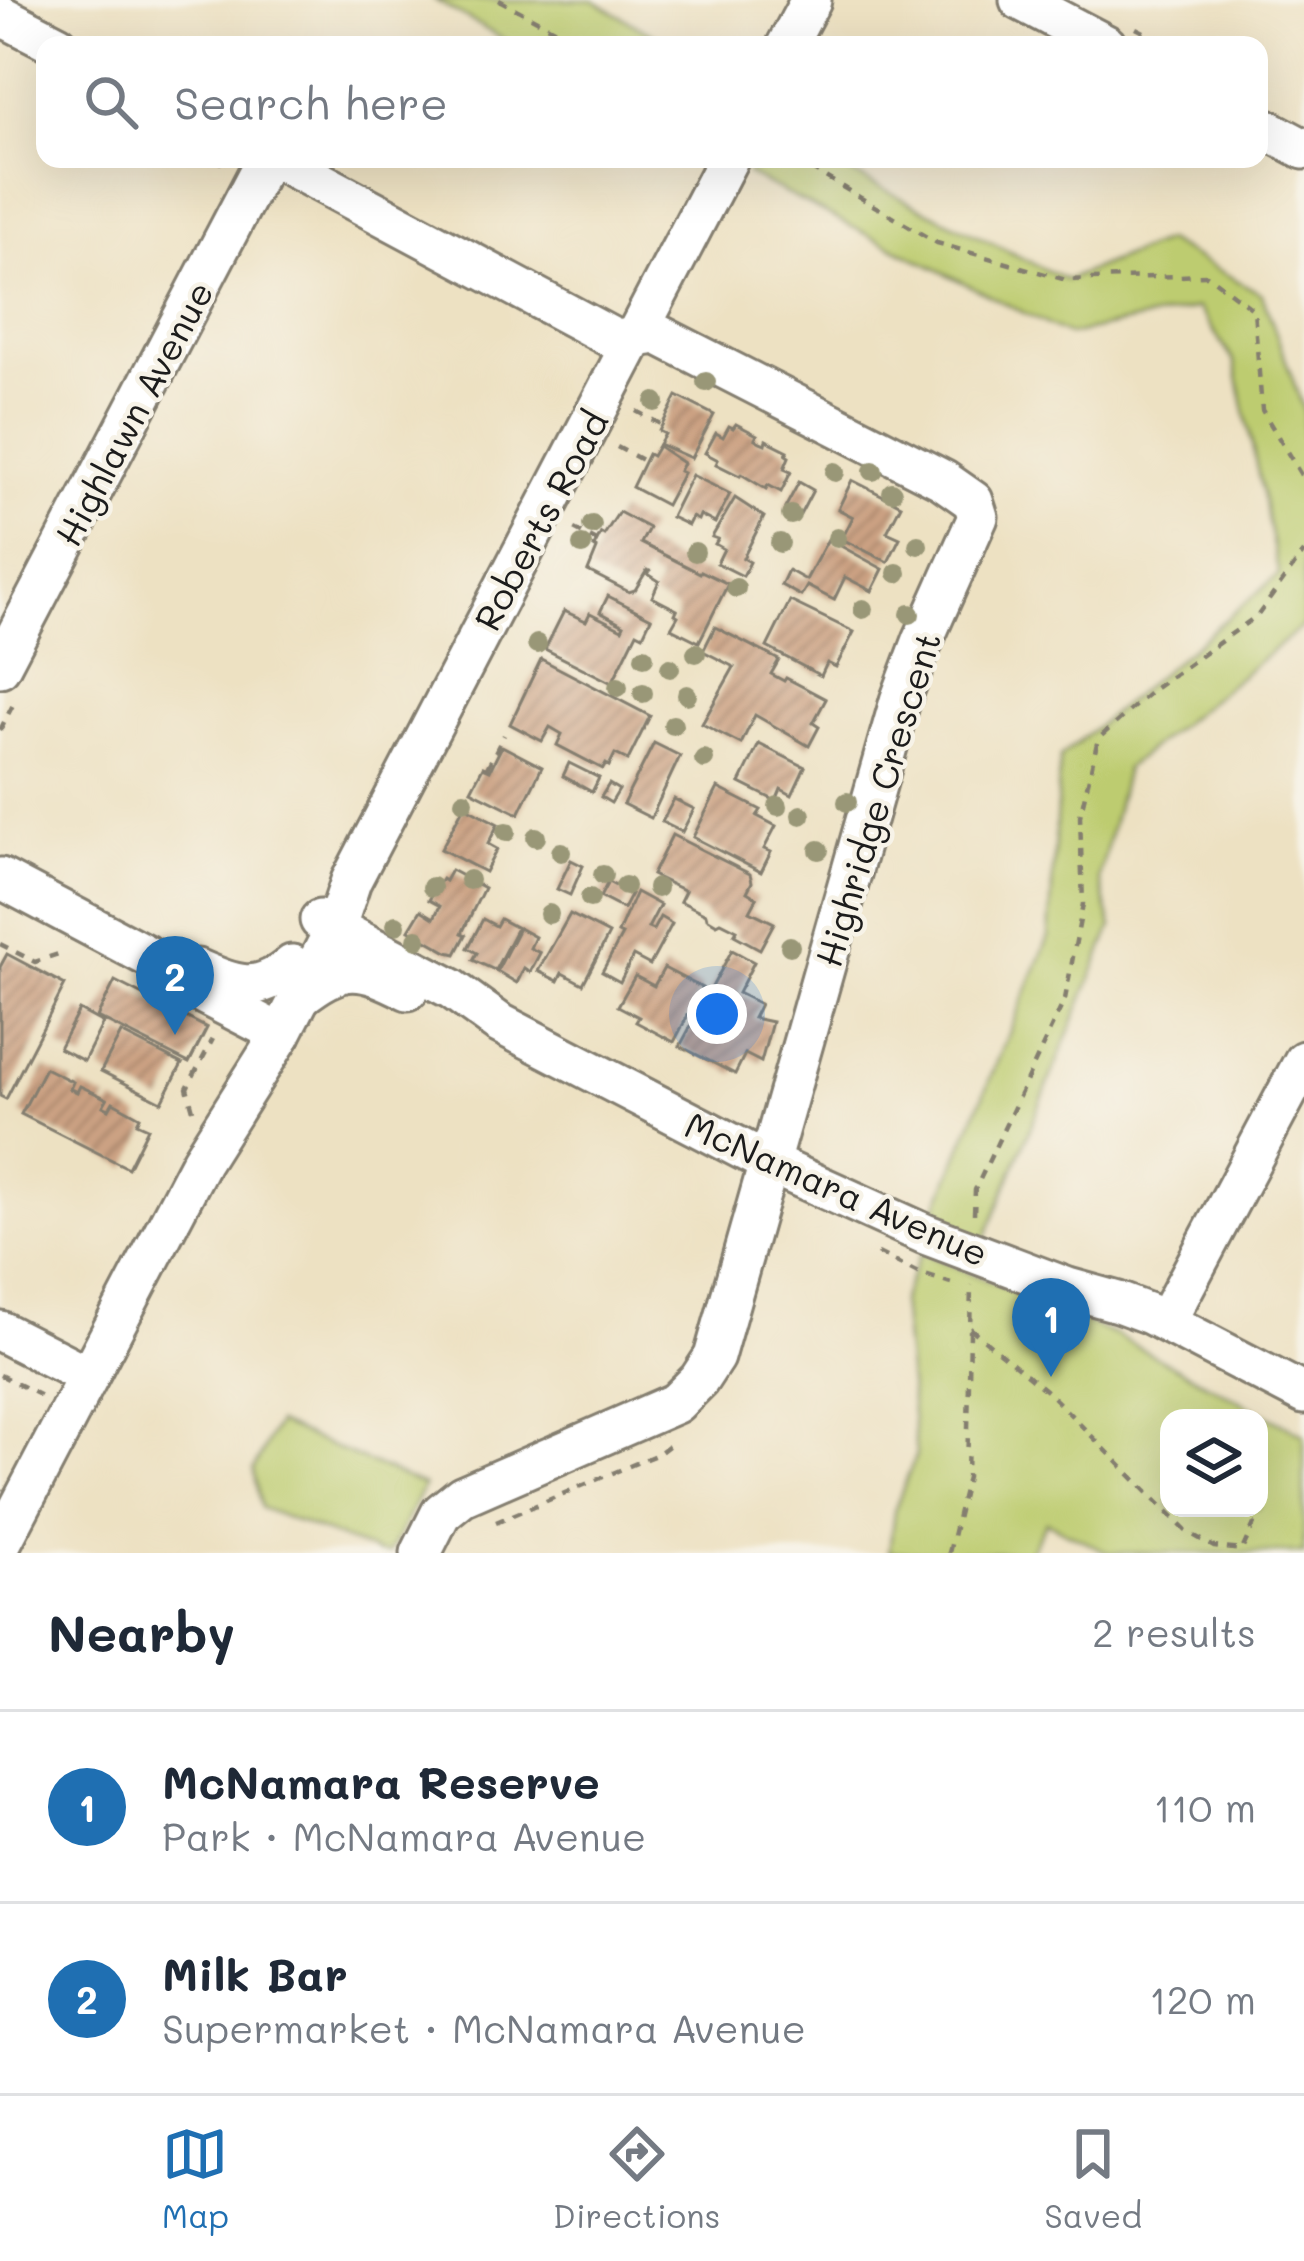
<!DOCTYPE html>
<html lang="en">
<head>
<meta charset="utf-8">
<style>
	:root { --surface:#fff; --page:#f6f6f7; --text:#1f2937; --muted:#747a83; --line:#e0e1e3; --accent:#1f6fb2 }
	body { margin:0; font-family:Mali,sans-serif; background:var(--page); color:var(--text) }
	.controls { position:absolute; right:36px; bottom:36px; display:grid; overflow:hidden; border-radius:24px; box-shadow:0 12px 48px #0002 }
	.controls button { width:108px; height:108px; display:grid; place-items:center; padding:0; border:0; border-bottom:3px solid var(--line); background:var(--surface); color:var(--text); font:60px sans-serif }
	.you { position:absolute; left:717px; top:1014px; width:42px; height:42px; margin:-30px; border:9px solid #fff; border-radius:50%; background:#1a73e8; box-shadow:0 0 0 18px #1a73e833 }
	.badge { display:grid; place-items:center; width:78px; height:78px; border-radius:50%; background:var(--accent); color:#fff; font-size:39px; font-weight:700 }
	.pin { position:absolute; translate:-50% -99px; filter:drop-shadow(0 3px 6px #0008) }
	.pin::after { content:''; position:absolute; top:63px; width:42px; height:36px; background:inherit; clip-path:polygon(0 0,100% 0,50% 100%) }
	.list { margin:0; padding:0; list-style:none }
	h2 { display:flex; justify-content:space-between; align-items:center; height:156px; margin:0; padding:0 48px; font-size:51px }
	h2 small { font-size:39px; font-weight:400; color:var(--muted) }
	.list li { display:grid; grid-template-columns:78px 1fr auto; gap:36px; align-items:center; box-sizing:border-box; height:192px; padding:0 48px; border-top:3px solid var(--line) }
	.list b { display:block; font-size:45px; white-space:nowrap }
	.list p { margin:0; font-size:39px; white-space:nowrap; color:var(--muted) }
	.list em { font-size:39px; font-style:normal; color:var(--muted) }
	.icon { flex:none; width:66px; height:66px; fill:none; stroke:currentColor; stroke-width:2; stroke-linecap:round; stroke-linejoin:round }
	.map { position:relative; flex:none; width:1304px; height:1553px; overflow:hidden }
	.search { position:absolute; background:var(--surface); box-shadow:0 12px 48px #0002; left:36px; right:36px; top:36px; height:132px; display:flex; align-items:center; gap:30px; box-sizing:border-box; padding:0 42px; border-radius:24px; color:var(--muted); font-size:45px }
	.sheet { height:540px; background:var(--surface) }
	nav { display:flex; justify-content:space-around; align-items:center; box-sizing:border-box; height:168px; border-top:3px solid var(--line); background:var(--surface); font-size:33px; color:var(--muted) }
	nav a { display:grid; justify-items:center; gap:6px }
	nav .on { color:var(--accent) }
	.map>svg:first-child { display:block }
</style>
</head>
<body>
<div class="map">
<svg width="1304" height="1553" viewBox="0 0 1304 1553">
	<defs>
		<pattern id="building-hatch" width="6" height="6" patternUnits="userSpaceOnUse" patternTransform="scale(3)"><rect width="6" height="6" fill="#cca283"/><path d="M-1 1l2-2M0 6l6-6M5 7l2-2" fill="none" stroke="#a5836a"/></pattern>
	</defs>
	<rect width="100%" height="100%" fill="#f7f3e8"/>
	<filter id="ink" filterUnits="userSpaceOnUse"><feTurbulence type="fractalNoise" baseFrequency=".00833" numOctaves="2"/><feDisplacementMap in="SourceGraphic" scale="24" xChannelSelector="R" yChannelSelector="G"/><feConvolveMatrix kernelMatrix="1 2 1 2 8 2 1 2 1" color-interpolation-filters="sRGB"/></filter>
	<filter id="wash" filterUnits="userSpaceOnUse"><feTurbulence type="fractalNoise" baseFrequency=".004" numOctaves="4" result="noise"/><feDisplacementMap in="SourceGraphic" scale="48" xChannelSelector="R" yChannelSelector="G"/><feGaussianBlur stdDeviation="2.7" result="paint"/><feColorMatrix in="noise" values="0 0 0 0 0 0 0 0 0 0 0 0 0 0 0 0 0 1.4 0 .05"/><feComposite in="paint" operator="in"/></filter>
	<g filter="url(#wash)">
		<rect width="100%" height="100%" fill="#ede1c2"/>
		<g fill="#bdcc6f" stroke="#6c7446" stroke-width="3" fill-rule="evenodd">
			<path d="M 435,0 L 593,0 L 671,45 L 513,45 Z"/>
			<path d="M 755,159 L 823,159 L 1066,280 L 1165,241 L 1262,294 L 1304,411 L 1304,625 L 1126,768 L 1099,879 L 1112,927 L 981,1249 L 928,1228 L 1049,937 L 1060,757 L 1279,575 L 1235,363 L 1198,308 L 1068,335 L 747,174 Z"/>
			<path d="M 921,1252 L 1117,1336 L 1304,1435 L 1304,1553 L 1109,1553 L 1046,1522 L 1029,1553 L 889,1553 L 894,1511 L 916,1455 L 901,1301 ZM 1169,1418 L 1259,1418 L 1259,1508 L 1169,1508 Z"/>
			<path d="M 277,1423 L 424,1486 L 389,1553 L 379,1553 L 261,1508 L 253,1470 Z"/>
		</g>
		<g id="blocks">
			<g fill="url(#building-hatch)">
				<path d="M 677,396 L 714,415 L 691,458 L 659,444 L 665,434 L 659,431 Z"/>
				<path d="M 736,424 L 757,435 L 755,439 L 760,442 L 765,444 L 766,440 L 788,451 L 786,455 L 789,457 L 784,469 L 791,472 L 781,492 L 768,485 L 766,489 L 741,474 L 740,476 L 716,464 L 718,460 L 705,453 L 716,433 L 723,437 L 729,426 L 733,428 Z"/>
				<path d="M 658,446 L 683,463 L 679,471 L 683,473 L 666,505 L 632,487 L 648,454 L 652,456 Z"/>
				<path d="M 692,475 L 730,494 L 715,523 L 700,515 L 698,520 L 692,517 L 688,525 L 671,517 Z"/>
				<path d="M 852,480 L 901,505 L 887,532 L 900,538 L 888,562 L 842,539 L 853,517 L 838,509 Z"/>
				<path d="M 799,482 L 813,490 L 800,515 L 785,508 Z"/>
				<path d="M 735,498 L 764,517 L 743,558 L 750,562 L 743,576 L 717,563 L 724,549 L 715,544 L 718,539 L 712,537 Z"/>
				<path d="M 619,512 L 649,528 L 641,543 L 700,573 L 701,571 L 728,584 L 699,642 L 671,628 L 678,616 L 675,614 L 677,610 L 652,597 L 659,581 L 648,574 L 650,571 L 647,570 L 635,590 L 629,592 L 588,571 L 597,549 L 594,547 L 601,533 L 604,535 Z"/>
				<path d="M 828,539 L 883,569 L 872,591 L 845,577 L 834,600 L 807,586 L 801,596 L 781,585 L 788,570 L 806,580 Z"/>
				<path d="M 608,596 L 651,618 L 643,635 L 637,632 L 612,683 L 545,649 L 564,611 L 586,621 L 590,613 L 622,629 L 624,625 L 600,612 Z"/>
				<path d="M 790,601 L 854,632 L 836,667 L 827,663 L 821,676 L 767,647 Z"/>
				<path d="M 715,627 L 779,660 L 771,674 L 784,681 L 786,678 L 826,699 L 813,723 L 819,727 L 809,746 L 755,715 L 741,744 L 702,724 L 734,667 L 703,651 Z"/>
				<path d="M 541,659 L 650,716 L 628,760 L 615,754 L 609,766 L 606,764 L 603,769 L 557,745 L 562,734 L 550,727 L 542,741 L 510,724 Z"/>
				<path d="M 654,743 L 680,756 L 651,818 L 623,804 Z"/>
				<path d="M 759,744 L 805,767 L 792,795 L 781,789 L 776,801 L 740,783 Z"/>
				<path d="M 502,746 L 542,767 L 519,814 L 471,790 L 483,767 L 490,770 Z"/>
				<path d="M 569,763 L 599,778 L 592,792 L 563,776 Z"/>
				<path d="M 609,784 L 619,790 L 611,803 L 601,797 Z"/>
				<path d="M 718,788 L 761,810 L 757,816 L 776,826 L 764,849 L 771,852 L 761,872 L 693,837 Z"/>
				<path d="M 674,799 L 694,809 L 682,832 L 662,822 Z"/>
				<path d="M 464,806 L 498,824 L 488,844 L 497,849 L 485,872 L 441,849 Z"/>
				<path d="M 672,835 L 750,874 L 752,882 L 747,892 L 757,898 L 750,911 L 774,923 L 760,949 L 734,935 L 737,930 L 721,922 L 717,924 L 707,918 L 706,914 L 680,901 L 685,891 L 652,875 Z"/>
				<path d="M 571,860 L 583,866 L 570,895 L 557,889 Z"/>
				<path d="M 451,870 L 484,888 L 462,933 L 466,935 L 456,954 L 448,952 L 409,930 L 421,910 L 434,918 L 440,906 L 429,900 L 442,879 L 445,881 Z"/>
				<path d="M 608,882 L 631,894 L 623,909 L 600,897 Z"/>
				<path d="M 636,892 L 660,905 L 648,928 L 653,930 L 660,917 L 672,924 L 650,965 L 633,956 L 620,982 L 602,972 L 622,935 L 618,933 Z"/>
				<path d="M 570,914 L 609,934 L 583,984 L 562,973 L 558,981 L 538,971 Z"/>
				<path d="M 483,919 L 496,926 L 500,919 L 517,928 L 495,970 L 473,960 L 477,953 L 468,948 Z"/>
				<path d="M 519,928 L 535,937 L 530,948 L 540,953 L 530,972 L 524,968 L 517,983 L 497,971 Z"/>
				<path d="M 732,950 L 754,962 L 738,993 L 760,1004 L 753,1018 L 772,1022 L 761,1062 L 745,1054 L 735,1074 L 680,1046 Z"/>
				<path d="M 7,954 L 65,985 L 6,1099 L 0,1096 L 0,967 Z"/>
				<path d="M 664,968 L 702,988 L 674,1042 L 636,1022 L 639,1017 L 618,1006 L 635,976 L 654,986 Z"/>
				<path d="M 115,981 L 207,1028 L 189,1063 L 97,1017 Z"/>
				<path d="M 79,1010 L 103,1023 L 84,1061 L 59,1048 Z"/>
				<path d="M 121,1033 L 182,1064 L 162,1102 L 101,1071 Z"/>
				<path d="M 45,1068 L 73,1082 L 70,1089 L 77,1092 L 80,1086 L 107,1099 L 103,1106 L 109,1109 L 113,1102 L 140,1117 L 137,1123 L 148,1128 L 128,1168 L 21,1114 Z"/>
			</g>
		</g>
	</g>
	<g filter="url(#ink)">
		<use href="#blocks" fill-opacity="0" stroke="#847e6f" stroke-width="3"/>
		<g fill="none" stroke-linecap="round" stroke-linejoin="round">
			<defs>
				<g id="minor">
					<path d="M 1020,0 L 1106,45"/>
					<path d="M 0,15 L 58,45"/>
					<path d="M 787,45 L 811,0"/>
					<path d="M 1259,125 L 1304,149"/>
					<path d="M 277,159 L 616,340 L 657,334 L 943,480 L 973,501 L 978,517 L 923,640 L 900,701 L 714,1357 L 699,1380 L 676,1403 L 462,1496 L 441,1513 L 421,1553"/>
					<path d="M 0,667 L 266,159"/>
					<path d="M 0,878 L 157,961 L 184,984 L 281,1034"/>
					<path d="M 320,920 L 452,989 L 499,1023 L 771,1164 L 925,1234 L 1068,1288 L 1118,1302 L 1150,1314 L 1304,1394"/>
					<path d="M 197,969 C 236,986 257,995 292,965"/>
					<path d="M 301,996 C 344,962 361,966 408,990"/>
					<path d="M 1166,1321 L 1304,1061"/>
					<path d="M 0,1331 L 88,1376"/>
					<path d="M 0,1545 L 201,1161 L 281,1034 L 335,929 L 351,881 L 728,159"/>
				</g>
			</defs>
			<use href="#minor" stroke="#847e6f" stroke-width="45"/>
			<g stroke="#847e6f" stroke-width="4.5" stroke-dasharray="9 9" stroke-linecap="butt">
				<path d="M 499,0 L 584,45"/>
				<path d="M 1136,28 L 1169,45"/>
				<path d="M 214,159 L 226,165"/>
				<path d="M 795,159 L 937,243 L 1066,280 L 1207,275 L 1254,310 L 1262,410 L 1304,480"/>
				<path d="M 636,411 L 662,425"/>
				<path d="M 617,447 L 644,461"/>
				<path d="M 574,529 L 597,541"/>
				<path d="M 0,730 L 16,699"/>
				<path d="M 487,768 L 504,735"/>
				<path d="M 0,944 L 35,962 L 64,952"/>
				<path d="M 193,1110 L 187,1088 L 213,1039"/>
				<path d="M 974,1214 L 975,1190 L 1065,999 L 1083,904 L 1080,816 L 1098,739 L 1154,689 L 1258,615 L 1304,552"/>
				<path d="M 878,1253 L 918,1273 L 951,1283"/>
				<path d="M 970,1328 L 1050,1394 L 1186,1531 L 1214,1547 L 1242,1550 L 1254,1524 L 1247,1508"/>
				<path d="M 0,1375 L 43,1397"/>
				<path d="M 496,1522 L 658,1454 L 671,1444"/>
				<path d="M 949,1553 L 967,1477 L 971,1285"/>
			</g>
			<use href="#minor" stroke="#fff" stroke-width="39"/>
		</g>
		<g fill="#999777">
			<circle cx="706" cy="382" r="10"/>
			<circle cx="655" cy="402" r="10"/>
			<circle cx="873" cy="471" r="10"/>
			<circle cx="835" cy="472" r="10"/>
			<circle cx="892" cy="492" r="10"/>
			<circle cx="791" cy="515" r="10"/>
			<circle cx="592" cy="525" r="10"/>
			<circle cx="837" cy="538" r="10"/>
			<circle cx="780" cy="543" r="10"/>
			<circle cx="582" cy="545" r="10"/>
			<circle cx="918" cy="545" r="10"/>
			<circle cx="695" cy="552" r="10"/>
			<circle cx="897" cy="573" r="10"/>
			<circle cx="736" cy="588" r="10"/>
			<circle cx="863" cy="609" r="10"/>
			<circle cx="910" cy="614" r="10"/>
			<circle cx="537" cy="644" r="10"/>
			<circle cx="696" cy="653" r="10"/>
			<circle cx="644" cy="657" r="10"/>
			<circle cx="670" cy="668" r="10"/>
			<circle cx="618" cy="687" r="10"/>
			<circle cx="643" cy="693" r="10"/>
			<circle cx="687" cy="695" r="10"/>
			<circle cx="673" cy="725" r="10"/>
			<circle cx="704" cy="759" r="10"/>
			<circle cx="464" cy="801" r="10"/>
			<circle cx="847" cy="802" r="10"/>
			<circle cx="778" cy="806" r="10"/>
			<circle cx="801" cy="815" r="10"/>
			<circle cx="506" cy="832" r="10"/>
			<circle cx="536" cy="837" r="10"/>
			<circle cx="819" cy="850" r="10"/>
			<circle cx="561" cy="852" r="10"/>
			<circle cx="603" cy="875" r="10"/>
			<circle cx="469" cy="880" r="10"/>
			<circle cx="625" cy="886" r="10"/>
			<circle cx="432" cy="887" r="10"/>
			<circle cx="657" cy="888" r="10"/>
			<circle cx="590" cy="898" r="10"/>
			<circle cx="549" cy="914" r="10"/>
			<circle cx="396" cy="925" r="10"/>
			<circle cx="417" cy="939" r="10"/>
			<circle cx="790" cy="946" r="10"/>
		</g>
	</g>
	<g text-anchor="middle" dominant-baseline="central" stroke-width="9" stroke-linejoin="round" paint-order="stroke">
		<g font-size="36" fill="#1c1c1c" stroke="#f7f3e8">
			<text transform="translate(133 413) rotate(-62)">Highlawn Avenue</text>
			<text transform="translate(540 520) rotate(-62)">Roberts Road</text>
			<text transform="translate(877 799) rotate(-73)">Highridge Crescent</text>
			<text transform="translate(837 1188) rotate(24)">McNamara Avenue</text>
		</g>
	</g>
</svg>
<div class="controls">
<button><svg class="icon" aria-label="layers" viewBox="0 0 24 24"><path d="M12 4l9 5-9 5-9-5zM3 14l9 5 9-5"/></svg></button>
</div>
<div class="you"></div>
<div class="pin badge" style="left:1051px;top:1377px">1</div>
<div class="pin badge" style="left:175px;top:1035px">2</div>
<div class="search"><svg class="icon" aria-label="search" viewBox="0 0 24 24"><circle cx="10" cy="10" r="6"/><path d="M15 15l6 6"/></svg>Search here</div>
</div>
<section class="sheet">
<h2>Nearby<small>2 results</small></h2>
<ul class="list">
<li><span class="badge">1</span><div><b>McNamara Reserve</b><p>Park · McNamara Avenue</p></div><em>110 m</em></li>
<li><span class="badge">2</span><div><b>Milk Bar</b><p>Supermarket · McNamara Avenue</p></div><em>120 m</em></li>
</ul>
</section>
<nav>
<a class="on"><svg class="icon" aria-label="map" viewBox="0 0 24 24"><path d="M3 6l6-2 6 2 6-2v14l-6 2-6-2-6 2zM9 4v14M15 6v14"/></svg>Map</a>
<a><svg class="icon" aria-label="directions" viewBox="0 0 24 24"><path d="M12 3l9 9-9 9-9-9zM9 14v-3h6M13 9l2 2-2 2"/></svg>Directions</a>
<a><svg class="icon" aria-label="saved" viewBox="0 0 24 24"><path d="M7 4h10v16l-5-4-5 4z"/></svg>Saved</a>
</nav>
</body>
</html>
